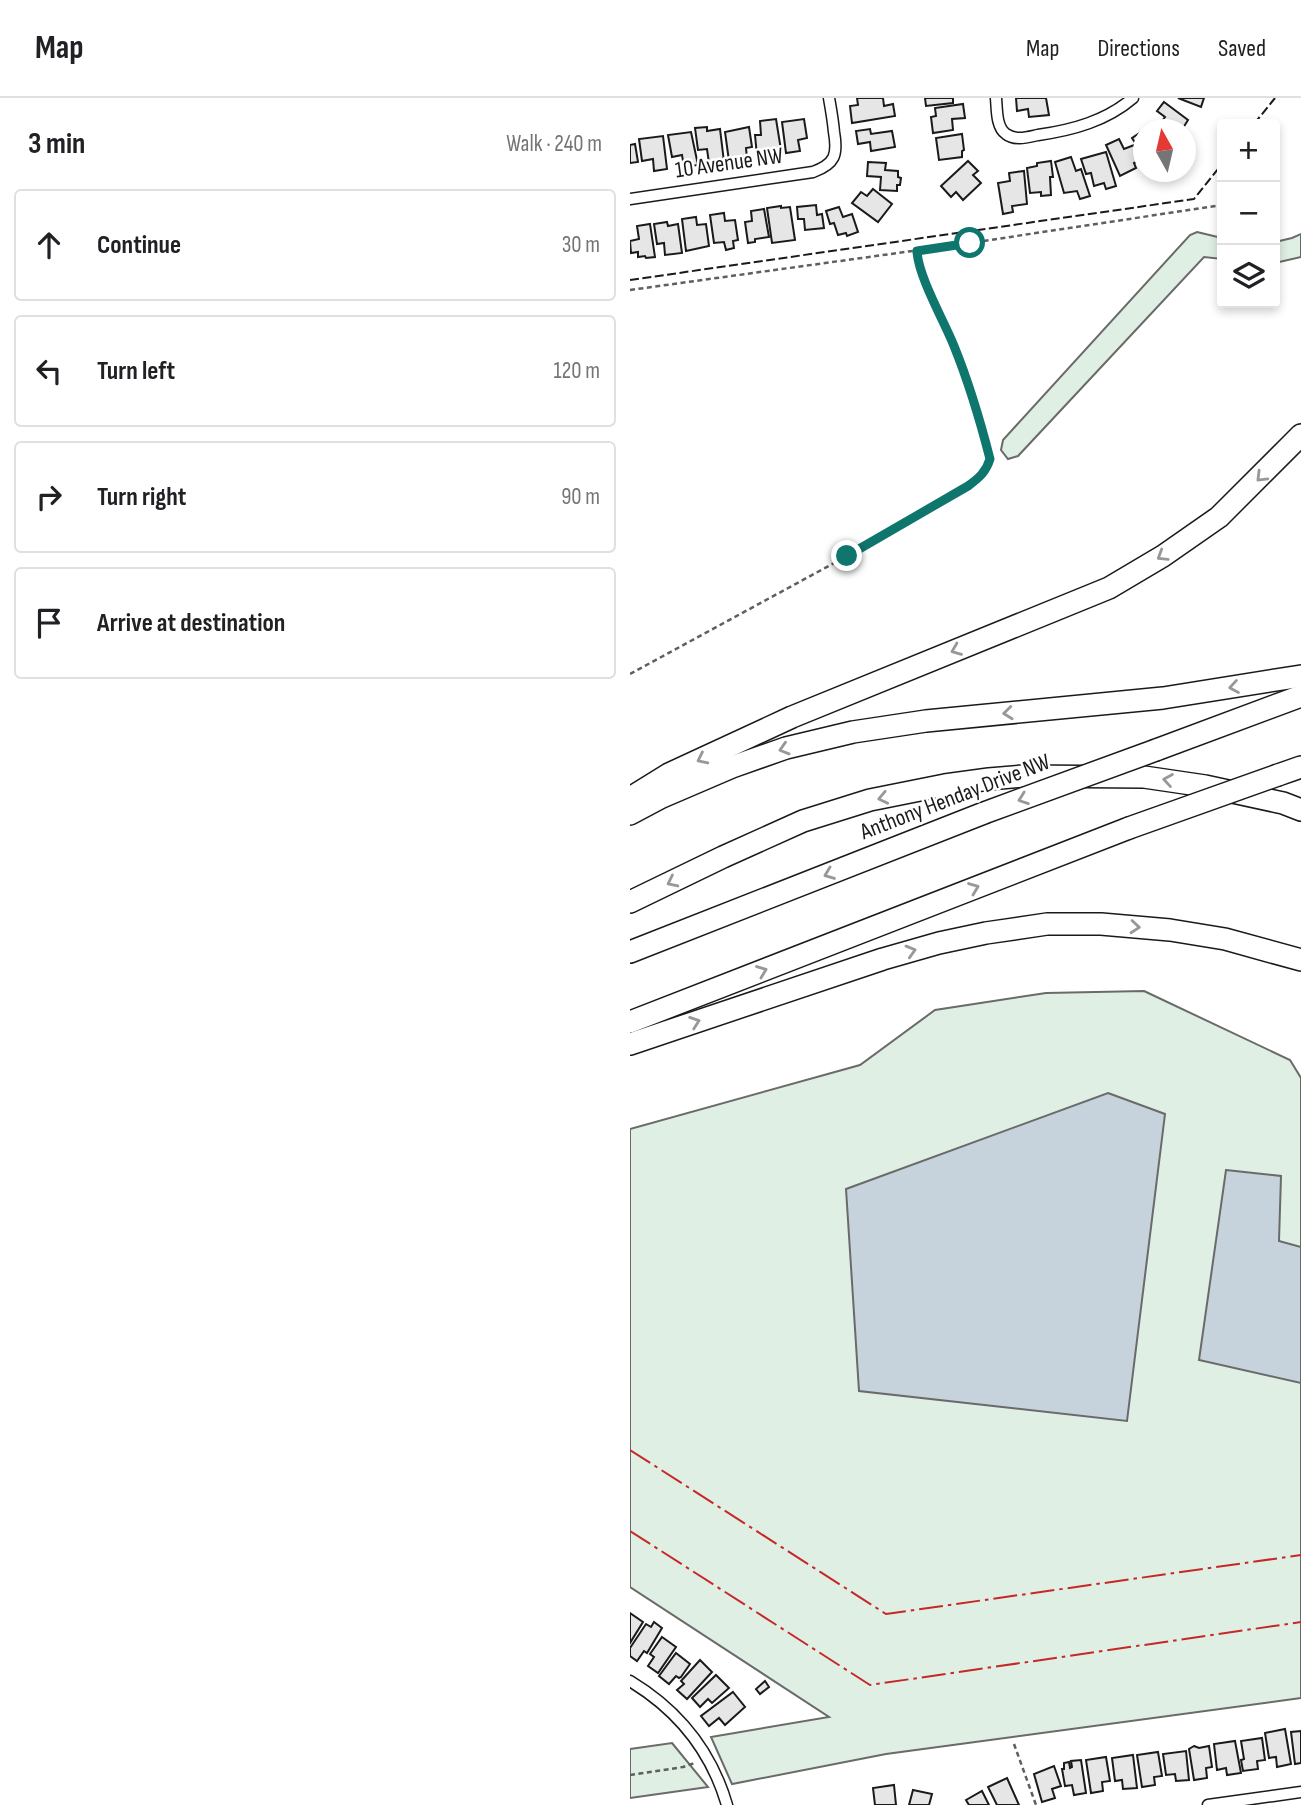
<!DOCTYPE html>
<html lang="en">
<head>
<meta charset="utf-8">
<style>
	:root { --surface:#fff; --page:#f6f6f6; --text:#202124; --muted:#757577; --line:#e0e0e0 }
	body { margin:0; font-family:"Sofia Sans Condensed",sans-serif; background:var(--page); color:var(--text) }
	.controls { position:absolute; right:21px; top:21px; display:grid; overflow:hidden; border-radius:7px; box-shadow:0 4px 10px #0003 }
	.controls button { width:63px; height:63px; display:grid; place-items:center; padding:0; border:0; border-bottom:2px solid var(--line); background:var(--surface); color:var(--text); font:35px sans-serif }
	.compass { position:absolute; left:503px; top:21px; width:63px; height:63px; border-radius:50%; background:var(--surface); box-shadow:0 4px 10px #0003; rotate:352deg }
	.stop { position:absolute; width:21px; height:21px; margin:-16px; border:5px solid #0f766e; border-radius:50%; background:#fff }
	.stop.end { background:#0f766e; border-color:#fff; box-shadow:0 2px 7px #0008 }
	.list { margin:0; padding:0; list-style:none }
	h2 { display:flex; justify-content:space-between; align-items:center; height:91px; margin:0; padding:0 28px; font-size:30px }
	h2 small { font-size:23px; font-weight:400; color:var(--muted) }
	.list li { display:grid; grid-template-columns:46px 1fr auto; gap:21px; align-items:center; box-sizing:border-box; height:112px; margin:0 14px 14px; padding:0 14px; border:2px solid var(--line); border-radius:7px }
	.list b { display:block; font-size:26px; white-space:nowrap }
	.list em { font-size:23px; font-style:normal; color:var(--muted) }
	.icon { flex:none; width:38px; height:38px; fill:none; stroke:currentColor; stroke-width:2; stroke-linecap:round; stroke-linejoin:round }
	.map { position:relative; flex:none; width:671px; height:1707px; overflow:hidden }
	header { display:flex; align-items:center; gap:42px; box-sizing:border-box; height:98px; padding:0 35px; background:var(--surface); border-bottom:2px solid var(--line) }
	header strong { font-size:33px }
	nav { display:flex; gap:38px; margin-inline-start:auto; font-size:24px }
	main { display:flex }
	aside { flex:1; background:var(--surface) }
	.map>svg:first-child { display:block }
</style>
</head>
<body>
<header>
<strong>Map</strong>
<nav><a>Map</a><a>Directions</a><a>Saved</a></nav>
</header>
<main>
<aside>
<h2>3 min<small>Walk · 240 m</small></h2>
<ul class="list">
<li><svg class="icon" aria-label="ahead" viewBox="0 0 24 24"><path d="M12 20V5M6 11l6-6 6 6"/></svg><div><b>Continue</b></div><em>30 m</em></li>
<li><svg class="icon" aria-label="left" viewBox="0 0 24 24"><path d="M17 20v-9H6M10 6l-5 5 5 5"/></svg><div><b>Turn left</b></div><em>120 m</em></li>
<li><svg class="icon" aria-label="right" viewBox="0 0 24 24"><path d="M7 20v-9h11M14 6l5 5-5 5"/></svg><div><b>Turn right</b></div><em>90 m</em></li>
<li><svg class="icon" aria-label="arrive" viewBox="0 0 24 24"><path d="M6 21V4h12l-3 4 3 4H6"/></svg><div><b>Arrive at destination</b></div></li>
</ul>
</aside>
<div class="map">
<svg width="671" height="1707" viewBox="0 0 671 1707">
	<rect width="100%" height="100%" fill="#fff"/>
	<g fill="#e0efe3" stroke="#6a6a6a" stroke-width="2">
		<path d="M 567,134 L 592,140 L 592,161 L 574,159 L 388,358 L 378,361 L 371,352 L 373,342 L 560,137 Z"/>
		<path d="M 671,136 L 671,159 L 645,165 L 645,144 L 662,140 Z"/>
		<path d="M 514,893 L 660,962 L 671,980 L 671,1600 L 256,1656 L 102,1686 L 81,1639 L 199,1619 L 0,1489 L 0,1031 L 230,967 L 305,912 L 416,895 Z"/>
		<path d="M 42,1645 L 78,1689 L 0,1700 L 0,1651 Z"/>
	</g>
	<g fill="#c6d2dc" stroke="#6a6a6a" stroke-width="2">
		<path d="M 478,995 L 535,1016 L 497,1323 L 229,1293 L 216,1091 Z"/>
		<path d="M 596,1072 L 651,1078 L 649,1143 L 671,1149 L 671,1285 L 569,1262 Z"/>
	</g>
	<g fill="#e6e6e6" stroke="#1a1a1a" stroke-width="2">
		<path d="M 227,0 L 253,0 L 254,8 L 263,6 L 265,18 L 222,25 L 220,8 L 228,7 Z"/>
		<path d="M 295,0 L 323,0 L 323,5 L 296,8 Z"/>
		<path d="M 386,0 L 416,0 L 419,17 L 399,19 L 398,11 L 387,13 Z"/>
		<path d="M 548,0 L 574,0 L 571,9 Z"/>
		<path d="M 534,4 L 558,22 L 553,30 L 555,32 L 537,32 L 530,26 L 535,19 L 527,13 Z"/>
		<path d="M 333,6 L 335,20 L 322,21 L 323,32 L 303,35 L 301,19 L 306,18 L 305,10 Z"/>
		<path d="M 146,21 L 151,52 L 140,53 L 141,57 L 127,58 L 125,37 L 131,37 L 130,23 Z"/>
		<path d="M 174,21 L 177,40 L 168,42 L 170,53 L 156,55 L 152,24 Z"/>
		<path d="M 77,29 L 77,33 L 90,31 L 94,64 L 79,65 L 77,51 L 68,52 L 65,30 Z"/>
		<path d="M 119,29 L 122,49 L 116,50 L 117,60 L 99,63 L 95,34 Z"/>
		<path d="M 240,31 L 241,36 L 262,33 L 265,49 L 241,53 L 240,44 L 228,46 L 226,33 Z"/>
		<path d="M 514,32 L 514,54 L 512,55 L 502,40 Z"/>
		<path d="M 61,34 L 68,67 L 54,69 L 52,57 L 42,59 L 38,37 Z"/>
		<path d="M 332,36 L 334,52 L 332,53 L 332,59 L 309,62 L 306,40 Z"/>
		<path d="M 33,38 L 37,71 L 24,73 L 23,61 L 12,63 L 9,41 Z"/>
		<path d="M 489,41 L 494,51 L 504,47 L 511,62 L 504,65 L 506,70 L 490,78 L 476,47 Z"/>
		<path d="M 5,46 L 8,64 L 0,65 L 0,47 Z"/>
		<path d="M 476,54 L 486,88 L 476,91 L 474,85 L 464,88 L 461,75 L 456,76 L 451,61 Z"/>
		<path d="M 441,59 L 446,73 L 451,71 L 460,98 L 450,101 L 447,93 L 434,95 L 425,64 Z"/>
		<path d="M 338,63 L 348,73 L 343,77 L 351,85 L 333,102 L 326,94 L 321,99 L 311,88 Z"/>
		<path d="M 421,63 L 423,79 L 420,79 L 421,97 L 411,98 L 411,94 L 400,95 L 397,70 L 407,68 L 407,65 Z"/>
		<path d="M 238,64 L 256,65 L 255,72 L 268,73 L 268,79 L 271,80 L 270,87 L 267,87 L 267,93 L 250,92 L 251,79 L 237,78 Z"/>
		<path d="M 394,73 L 397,106 L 382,108 L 383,114 L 373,116 L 368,85 L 380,83 L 379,75 Z"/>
		<path d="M 243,91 L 262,106 L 248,124 L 222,105 L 231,94 L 237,98 Z"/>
		<path d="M 186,107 L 187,117 L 192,116 L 194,130 L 175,132 L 174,121 L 168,121 L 167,109 Z"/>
		<path d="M 151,108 L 151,110 L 160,109 L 165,142 L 142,145 L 137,110 Z"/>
		<path d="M 209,109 L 213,119 L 222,116 L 228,134 L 217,138 L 216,135 L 208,137 L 204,125 L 200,126 L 196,113 Z"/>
		<path d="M 134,111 L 139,139 L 125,141 L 125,144 L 118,145 L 115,124 L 122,123 L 121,113 Z"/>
		<path d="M 94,115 L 95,123 L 105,122 L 108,142 L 103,143 L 104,150 L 96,152 L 94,144 L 84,145 L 80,117 Z"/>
		<path d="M 66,119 L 67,127 L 76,126 L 79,148 L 56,153 L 52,121 Z"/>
		<path d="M 37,124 L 38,128 L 48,126 L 52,155 L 35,157 L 34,145 L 27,146 L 24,126 Z"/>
		<path d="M 20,126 L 25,159 L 16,160 L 15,158 L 8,159 L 8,154 L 1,155 L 0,143 L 9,141 L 7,128 Z"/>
		<path d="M 0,1515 L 13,1524 L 0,1545 Z"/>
		<path d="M 24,1524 L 32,1530 L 17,1555 L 14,1553 L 7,1563 L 0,1558 L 0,1550 L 16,1526 L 21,1529 Z"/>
		<path d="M 32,1539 L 46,1549 L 28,1575 L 18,1568 L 24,1559 L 20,1556 Z"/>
		<path d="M 46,1555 L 60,1566 L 51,1579 L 49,1580 L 46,1578 L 39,1586 L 29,1578 Z"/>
		<path d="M 70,1562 L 82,1574 L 57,1601 L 47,1592 L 54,1586 L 51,1583 Z"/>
		<path d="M 86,1577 L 99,1590 L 82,1605 L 78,1601 L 70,1609 L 62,1600 Z"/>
		<path d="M 135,1583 L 139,1589 L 130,1596 L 126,1591 Z"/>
		<path d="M 103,1594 L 115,1609 L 95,1627 L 89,1620 L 79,1628 L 71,1618 Z"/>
		<path d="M 655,1631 L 661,1666 L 647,1669 L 646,1659 L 639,1660 L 635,1635 Z"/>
		<path d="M 671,1633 L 671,1665 L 665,1666 L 661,1634 Z"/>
		<path d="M 632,1640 L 635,1662 L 627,1663 L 628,1671 L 613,1673 L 611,1662 L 614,1661 L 611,1643 Z"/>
		<path d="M 605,1643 L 611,1675 L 597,1677 L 596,1670 L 587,1672 L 584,1646 Z"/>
		<path d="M 564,1648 L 569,1650 L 579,1648 L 582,1669 L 576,1670 L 577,1680 L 564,1682 L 559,1651 Z"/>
		<path d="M 556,1653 L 559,1682 L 546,1683 L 545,1676 L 536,1677 L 533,1656 Z"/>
		<path d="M 528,1654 L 532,1678 L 524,1679 L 525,1687 L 512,1689 L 507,1657 Z"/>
		<path d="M 503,1657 L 507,1690 L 493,1691 L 492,1682 L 485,1683 L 482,1660 Z"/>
		<path d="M 476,1659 L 480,1683 L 472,1684 L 473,1693 L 461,1695 L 456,1662 Z"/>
		<path d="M 451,1662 L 456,1695 L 444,1697 L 442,1687 L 435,1688 L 432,1671 L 434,1671 L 434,1665 L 439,1664 L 440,1670 L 442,1669 L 441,1663 Z"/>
		<path d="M 424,1668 L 431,1688 L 422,1691 L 425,1700 L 412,1704 L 404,1676 Z"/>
		<path d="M 377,1680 L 389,1707 L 367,1707 L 358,1689 Z"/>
		<path d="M 264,1687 L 266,1707 L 245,1707 L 243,1690 Z"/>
		<path d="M 283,1692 L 302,1696 L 299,1707 L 279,1707 Z"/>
		<path d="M 352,1693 L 359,1707 L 339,1707 L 336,1702 Z"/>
	</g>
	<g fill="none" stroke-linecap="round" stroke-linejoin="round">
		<defs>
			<g id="street">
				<path d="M 366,0 C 367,11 366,29 376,36 C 385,43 398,39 408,37 C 443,32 476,23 503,0"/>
				<path d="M 0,101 L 183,74 C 205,66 208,57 204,34 C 203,23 201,11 199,0"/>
				<path d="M 0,1583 C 48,1612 81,1652 97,1707"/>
				<path d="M 578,1707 L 671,1694"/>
			</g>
			<g id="highway">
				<path d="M 526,652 L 671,598"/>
				<path d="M 648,677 L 671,669"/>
				<path d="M 0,700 L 39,676 L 162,619 L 479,490 L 533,458 L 589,419 L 671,337"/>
				<path d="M 0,716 L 32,699 L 102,669 L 156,650 L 223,634 L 296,623 L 533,600 L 671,578"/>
				<path d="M 0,804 L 93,759 L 173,723 L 240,702 L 315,687 L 359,681 L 393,678 L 514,679 L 575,688 L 653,705 L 671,712"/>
				<path d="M 0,854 L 354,715"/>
				<path d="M 0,924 L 499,730"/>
				<path d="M 0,946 L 253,861 L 309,845 L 356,835 L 417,826 L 471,826 L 540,832 L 595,841 L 671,862"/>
			</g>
		</defs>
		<use href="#street" stroke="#1a1a1a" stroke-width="13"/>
		<use href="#highway" stroke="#1a1a1a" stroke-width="24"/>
		<g stroke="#5f5f5f" stroke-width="2.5" stroke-dasharray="5 3.5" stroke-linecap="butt">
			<path d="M 645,99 L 649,98"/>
			<path d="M 0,192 L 340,145 L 592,107"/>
			<path d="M 0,576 L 217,458 L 338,388 C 349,380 356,374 360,361 C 350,322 339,285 324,248 C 315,224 287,176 287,153"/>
			<path d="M 384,1646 L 406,1707"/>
			<path d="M 0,1677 L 53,1669 L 65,1665"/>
		</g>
		<use href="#street" stroke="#fff" stroke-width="10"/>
		<use href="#highway" stroke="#fff" stroke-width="21"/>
		<defs>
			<g id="highway-bridge">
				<path d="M 354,715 L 526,652"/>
				<path d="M 499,730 L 648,677"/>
			</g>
		</defs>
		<use href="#highway-bridge" stroke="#1a1a1a" stroke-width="24" stroke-linecap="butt"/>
		<use href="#highway-bridge" stroke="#fff" stroke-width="21"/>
		<g stroke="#1a1a1a" stroke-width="2" stroke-dasharray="9 3.5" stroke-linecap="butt">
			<path d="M 624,26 L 645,0"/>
			<path d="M 0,182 L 564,101 L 592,66"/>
		</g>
		<g stroke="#c62828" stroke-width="2" stroke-dasharray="24 5 3.5 5" stroke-linecap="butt">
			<path d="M 0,1352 L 256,1516 L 671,1457"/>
			<path d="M 0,1433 L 240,1587 L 671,1524"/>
		</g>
	</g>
	<defs><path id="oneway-chevron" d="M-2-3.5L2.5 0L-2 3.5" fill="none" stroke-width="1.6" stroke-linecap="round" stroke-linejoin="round" transform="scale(1.75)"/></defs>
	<g stroke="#989898">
		<use href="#oneway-chevron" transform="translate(631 379) rotate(135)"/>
		<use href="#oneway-chevron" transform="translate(532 458) rotate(148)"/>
		<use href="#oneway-chevron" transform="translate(326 552) rotate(158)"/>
		<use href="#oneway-chevron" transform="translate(604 589) rotate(171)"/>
		<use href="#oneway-chevron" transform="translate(378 615) rotate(174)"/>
		<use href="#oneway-chevron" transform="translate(154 651) rotate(163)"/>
		<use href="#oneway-chevron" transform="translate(72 661) rotate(154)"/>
		<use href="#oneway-chevron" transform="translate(538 682) rotate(-171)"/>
		<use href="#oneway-chevron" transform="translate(253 700) rotate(168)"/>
		<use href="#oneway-chevron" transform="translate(393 701) rotate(160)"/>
		<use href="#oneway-chevron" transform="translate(199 776) rotate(159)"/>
		<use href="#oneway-chevron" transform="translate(42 784) rotate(154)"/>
		<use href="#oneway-chevron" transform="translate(344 790) rotate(-21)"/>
		<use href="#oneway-chevron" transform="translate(505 829) rotate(5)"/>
		<use href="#oneway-chevron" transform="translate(281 853) rotate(-16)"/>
		<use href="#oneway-chevron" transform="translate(132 873) rotate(-21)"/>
		<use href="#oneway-chevron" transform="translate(65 924) rotate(-19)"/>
	</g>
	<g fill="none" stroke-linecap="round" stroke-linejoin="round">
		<path stroke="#0f766e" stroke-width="9" d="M 217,458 L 338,388 C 349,380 356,374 360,361 C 350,322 339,285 324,248 C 314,223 288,178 287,153 L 340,145"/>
	</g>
	<g text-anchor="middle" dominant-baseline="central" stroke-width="5" stroke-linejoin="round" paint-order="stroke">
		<g font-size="23" fill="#1a1a1a" stroke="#fff">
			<text transform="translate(99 65) rotate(-8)">10 Avenue NW</text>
			<text transform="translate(325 699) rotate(-21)">Anthony Henday Drive NW</text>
		</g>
	</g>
</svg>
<div class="controls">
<button>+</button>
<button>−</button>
<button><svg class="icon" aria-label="layers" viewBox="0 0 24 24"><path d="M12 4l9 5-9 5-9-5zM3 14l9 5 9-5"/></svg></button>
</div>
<svg class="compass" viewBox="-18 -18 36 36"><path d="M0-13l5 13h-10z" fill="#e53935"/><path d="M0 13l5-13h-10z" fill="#757577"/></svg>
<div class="stop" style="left:340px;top:145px"></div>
<div class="stop end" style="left:217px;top:458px"></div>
</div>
</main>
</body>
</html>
